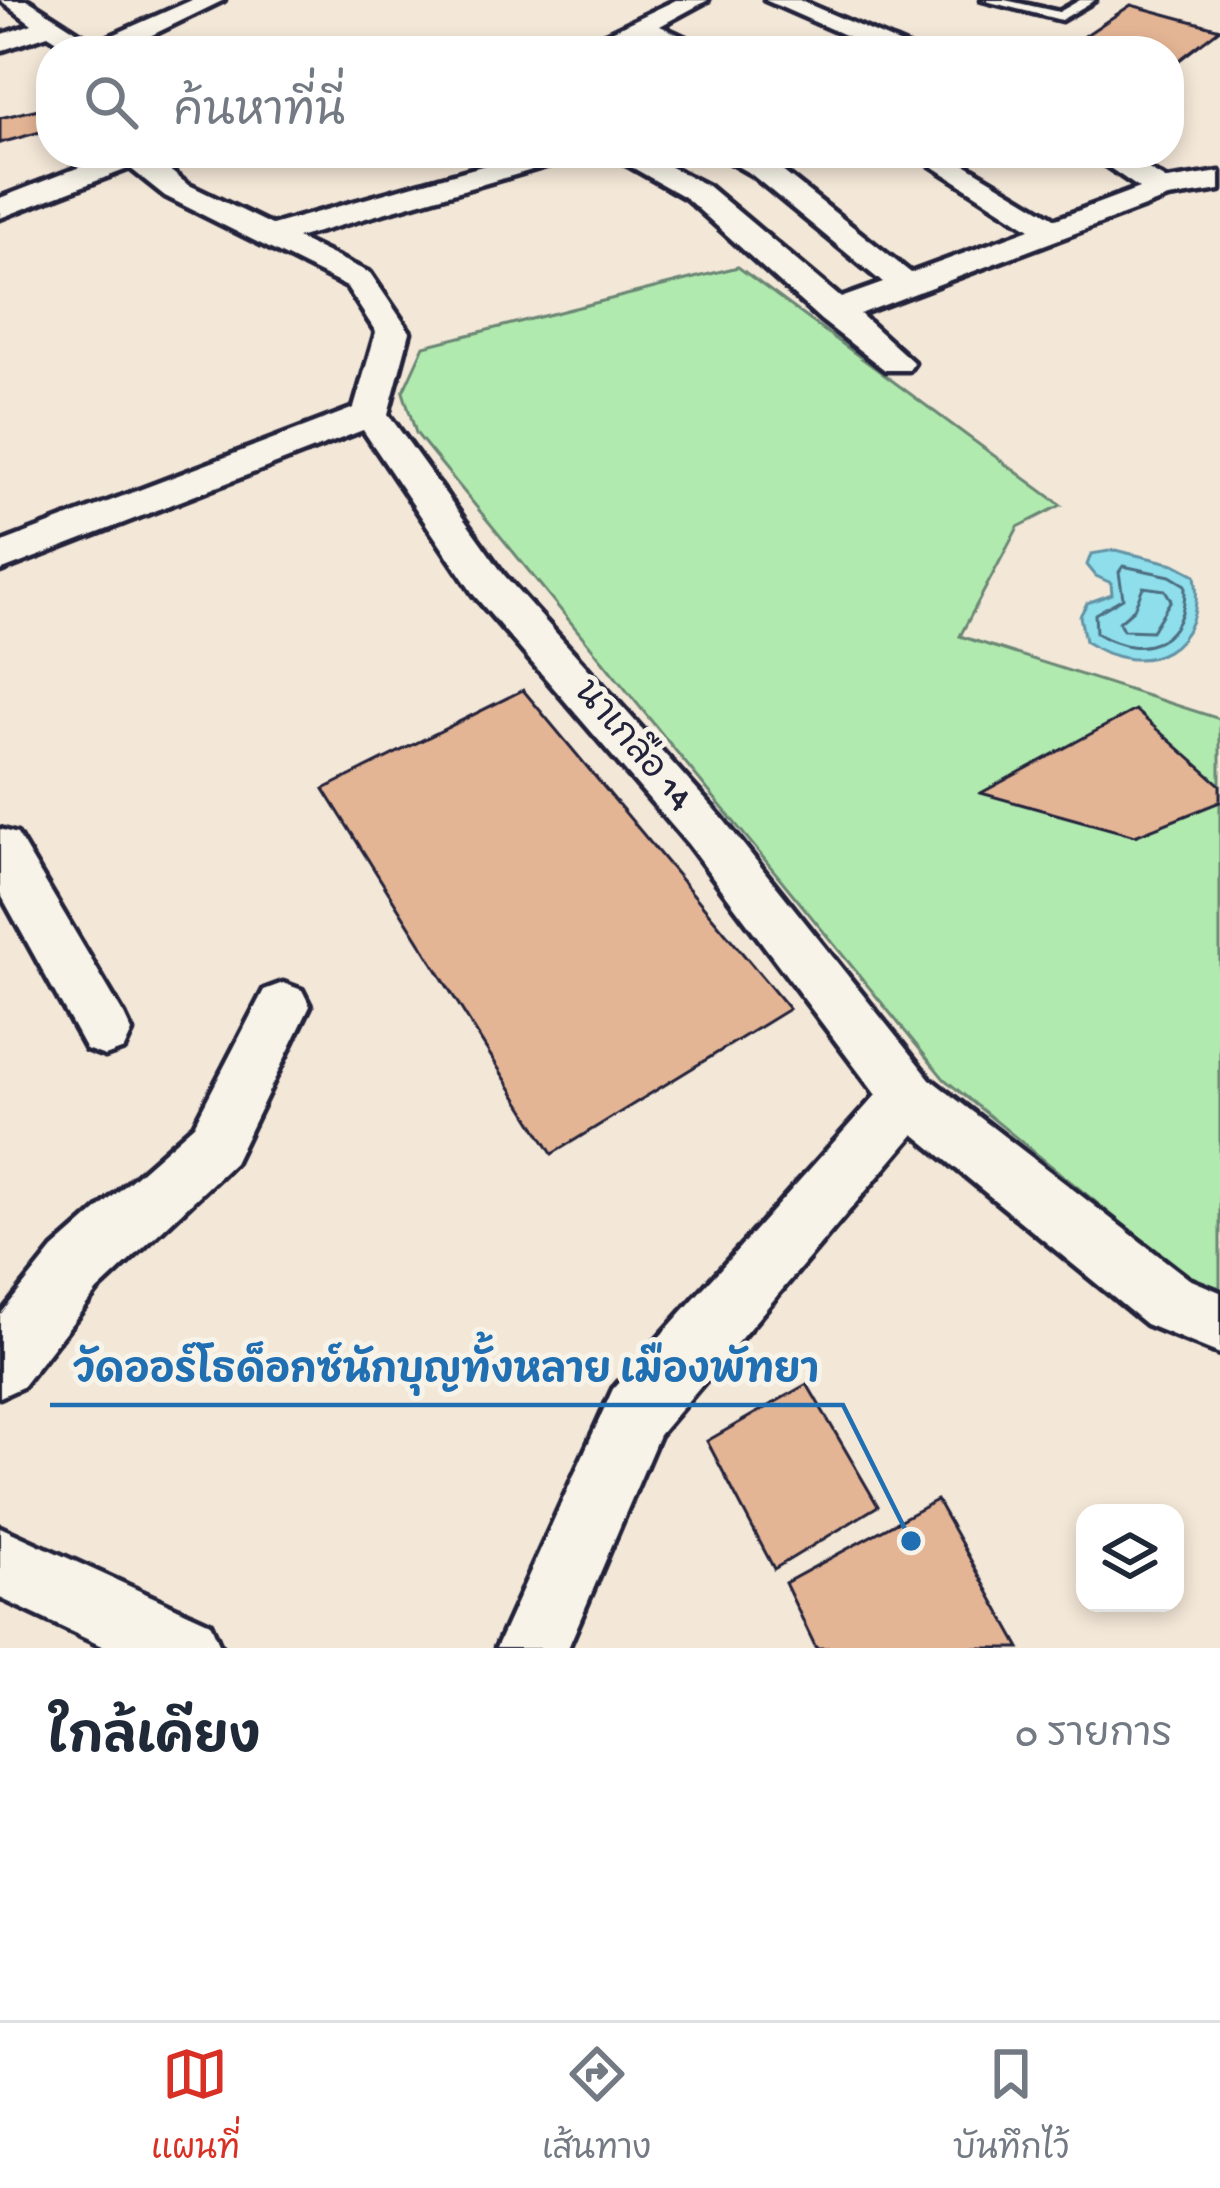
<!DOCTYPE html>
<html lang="th">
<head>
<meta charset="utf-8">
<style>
	:root { --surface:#fff; --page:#f2f2f3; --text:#1f2937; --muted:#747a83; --line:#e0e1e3; --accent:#d93025 }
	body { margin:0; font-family:"Gochi Hand","Playpen Sans Thai",sans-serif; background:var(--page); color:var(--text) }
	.controls { position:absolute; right:36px; bottom:36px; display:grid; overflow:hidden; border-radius:24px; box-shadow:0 6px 18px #0003 }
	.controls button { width:108px; height:108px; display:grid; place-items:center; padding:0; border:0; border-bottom:3px solid var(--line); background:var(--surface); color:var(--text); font:60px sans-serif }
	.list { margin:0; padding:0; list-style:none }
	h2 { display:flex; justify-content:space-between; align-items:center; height:156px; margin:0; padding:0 48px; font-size:51px }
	h2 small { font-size:39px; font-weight:400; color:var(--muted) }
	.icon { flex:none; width:66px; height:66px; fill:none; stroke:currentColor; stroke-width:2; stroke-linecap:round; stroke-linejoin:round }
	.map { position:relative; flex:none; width:1220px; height:1648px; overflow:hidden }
	.search { position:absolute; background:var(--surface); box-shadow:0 6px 18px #0003; left:36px; right:36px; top:36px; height:132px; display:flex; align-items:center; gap:30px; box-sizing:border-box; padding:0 42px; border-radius:48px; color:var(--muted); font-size:45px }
	.sheet { height:372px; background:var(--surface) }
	nav { display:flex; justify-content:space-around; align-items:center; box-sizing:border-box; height:168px; border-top:3px solid var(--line); background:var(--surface); font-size:33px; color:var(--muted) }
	nav a { display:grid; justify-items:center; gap:6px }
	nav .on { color:var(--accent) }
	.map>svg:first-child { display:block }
</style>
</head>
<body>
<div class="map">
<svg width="1220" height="1648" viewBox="0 0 1220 1648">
	<rect width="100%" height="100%" fill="#f3e7d7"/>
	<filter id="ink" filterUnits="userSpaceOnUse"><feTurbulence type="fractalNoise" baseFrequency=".00833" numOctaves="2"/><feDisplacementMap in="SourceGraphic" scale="24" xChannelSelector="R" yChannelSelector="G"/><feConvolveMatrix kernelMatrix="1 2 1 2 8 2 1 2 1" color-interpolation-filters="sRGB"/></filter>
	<g filter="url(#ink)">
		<path fill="#b1eaae" stroke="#6a8674" stroke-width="3" d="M 738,267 L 1061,505 L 1018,527 L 960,636 L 1220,719 L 1220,1288 L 1188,1277 L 944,1079 L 416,433 L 403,392 L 424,346 Z"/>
		<path fill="#8edeeb" stroke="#6393a5" stroke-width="3" d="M 1115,550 L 1174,564 L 1195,575 C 1207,648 1146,683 1085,641 L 1080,616 L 1087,603 L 1112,594 L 1111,583 L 1096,576 L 1087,565 L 1091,554 Z"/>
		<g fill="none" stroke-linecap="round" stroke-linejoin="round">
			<g stroke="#4d6d81" stroke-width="3">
				<path d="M 1123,566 L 1170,576 L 1185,585 C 1187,643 1143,662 1096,633 L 1095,614 L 1123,598 L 1119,572 Z"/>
				<path d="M 1143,587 L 1165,590 L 1171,600 L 1152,631 L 1123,630 L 1119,622 L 1134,609 Z"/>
			</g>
		</g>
		<g fill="#e4b595" stroke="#22223b" stroke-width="3">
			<path d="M 1131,5 L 1220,29 L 1169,68 L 1169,51 L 1065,49 Z"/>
			<path d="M 43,108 L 51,117 L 51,129 L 0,143 L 0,118 Z"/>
			<path d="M 523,690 L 789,1009 L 552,1154 L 324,789 Z"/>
			<path d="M 1135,710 L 1220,785 L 1220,802 L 1135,836 L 981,793 Z"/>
			<path d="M 807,1384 L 878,1506 L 774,1569 L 707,1441 Z"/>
			<path d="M 937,1500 L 1020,1648 L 816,1648 L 785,1583 Z"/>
		</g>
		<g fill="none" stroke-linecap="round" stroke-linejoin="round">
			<defs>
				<path id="service" d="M 982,0 L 1005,0 L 1059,12 L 1080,0 L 1095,0 L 1061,20 Z"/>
				<g id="minor">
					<path d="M 0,0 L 28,0 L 95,43 L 192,0 L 224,0 L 119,51 L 73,51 L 48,35 L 0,51 L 0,35 L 32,24 Z"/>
					<path d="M 676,0 L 708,0 L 660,26 L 714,51 L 678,51 L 639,35 L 604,51 L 570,51 Z"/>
					<path d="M 765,0 L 799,0 L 917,51 L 881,51 Z"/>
					<path d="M 116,153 L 148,153 L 187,184 L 272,225 L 528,153 L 574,153 L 570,159 L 297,238 L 370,273 L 410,332 L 388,414 L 504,575 L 722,818 L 930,1079 L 1189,1279 L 1220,1292 L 1220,1354 L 1146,1324 L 914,1134 L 659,1435 L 568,1648 L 496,1648 L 613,1389 L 876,1095 L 688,844 L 474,595 L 363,430 L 0,571 L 0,543 L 354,408 L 376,332 L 347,287 L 165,196 L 130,168 L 0,218 L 0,198 Z"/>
					<path d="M 607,153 L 643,153 L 708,186 L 841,298 L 883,283 L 751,174 L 714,153 L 752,153 L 771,162 L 911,273 L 1030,229 L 912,153 L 946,153 L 1056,219 L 1139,188 L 1088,153 L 1122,153 L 1167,180 L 1220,172 L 1220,190 L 1168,198 L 860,314 L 914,363 L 909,370 L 885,370 L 821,320 L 686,198 Z"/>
					<path d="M 0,829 L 17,834 L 124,1015 L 132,1032 L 124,1049 L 105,1056 L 86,1049 L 0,893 Z"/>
					<path d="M 283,983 L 302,990 L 310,1006 L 234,1163 L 97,1291 L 22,1387 L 0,1397 L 0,1315 L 53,1249 L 194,1125 L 264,990 Z"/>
					<path d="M 0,1527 L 210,1623 L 221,1648 L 106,1648 L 0,1598 Z"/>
				</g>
			</defs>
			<use href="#service" stroke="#22223b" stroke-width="9"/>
			<use href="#minor" stroke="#22223b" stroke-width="9"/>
			<use href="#service" fill="#f7f3e8" fill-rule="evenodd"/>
			<use href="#minor" fill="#f7f3e8" fill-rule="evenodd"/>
		</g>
	</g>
	<g text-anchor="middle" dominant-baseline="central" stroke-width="10" stroke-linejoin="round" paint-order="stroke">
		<g font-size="36" fill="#22223b" stroke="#f7f3e8">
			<text transform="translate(631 747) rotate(49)">นาเกลือ 14</text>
		</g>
	</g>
	<path fill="none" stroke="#1f6fb2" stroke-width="4.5" d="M911 1541L843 1405H50"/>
	<circle fill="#1f6fb2" stroke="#f7f3e8" stroke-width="4.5" cx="911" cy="1541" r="12"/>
	<g font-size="39" text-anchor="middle" font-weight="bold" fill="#1f6fb2" stroke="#f7f3e8" stroke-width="10" stroke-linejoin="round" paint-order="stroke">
		<text x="446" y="1381">วัดออร์โธด็อกซ์นักบุญทั้งหลาย เมืองพัทยา</text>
	</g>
</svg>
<div class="controls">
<button><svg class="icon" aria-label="layers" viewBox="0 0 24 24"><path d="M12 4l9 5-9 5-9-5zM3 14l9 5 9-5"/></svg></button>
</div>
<div class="search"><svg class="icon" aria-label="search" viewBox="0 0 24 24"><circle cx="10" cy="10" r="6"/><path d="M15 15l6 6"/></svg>ค้นหาที่นี่</div>
</div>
<section class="sheet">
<h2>ใกล้เคียง<small>0 รายการ</small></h2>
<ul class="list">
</ul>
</section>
<nav>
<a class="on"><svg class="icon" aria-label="map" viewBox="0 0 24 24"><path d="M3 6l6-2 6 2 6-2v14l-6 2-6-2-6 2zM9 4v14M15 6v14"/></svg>แผนที่</a>
<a><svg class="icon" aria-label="directions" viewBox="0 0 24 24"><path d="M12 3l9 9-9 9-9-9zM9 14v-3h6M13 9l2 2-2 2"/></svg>เส้นทาง</a>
<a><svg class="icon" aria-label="saved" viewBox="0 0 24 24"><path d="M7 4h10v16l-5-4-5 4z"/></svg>บันทึกไว้</a>
</nav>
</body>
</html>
